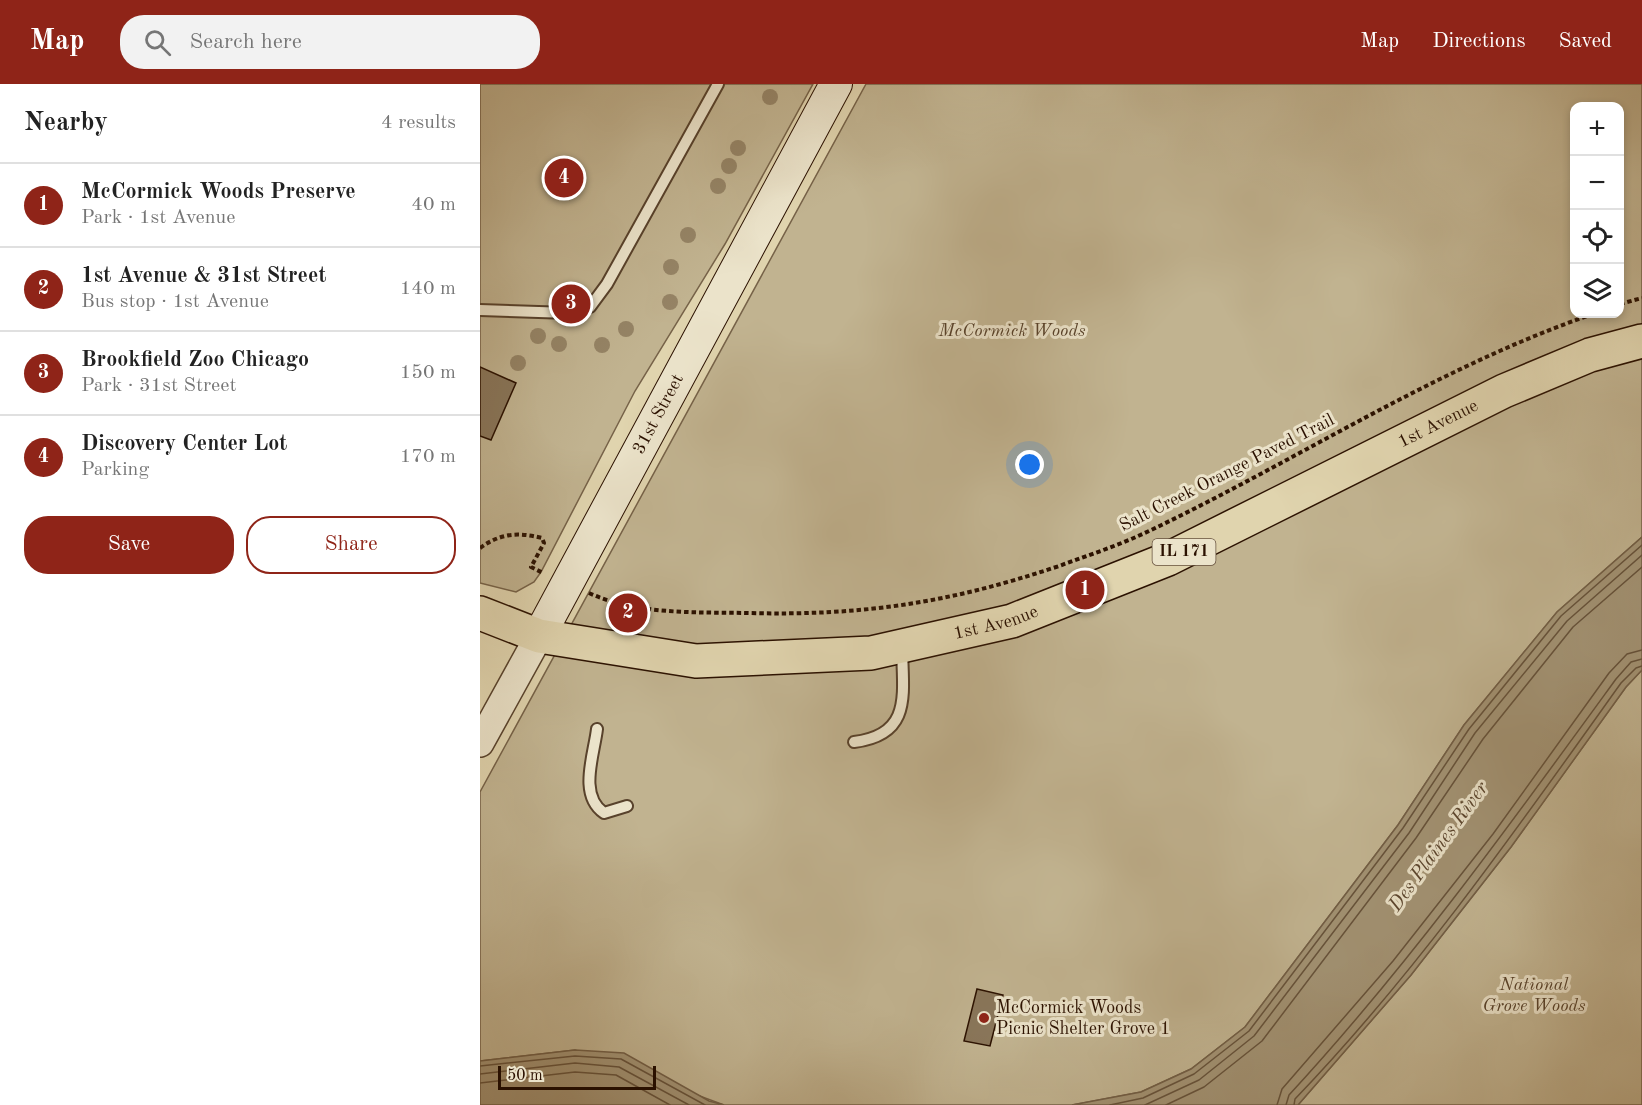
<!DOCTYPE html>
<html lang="en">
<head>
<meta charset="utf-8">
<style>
	:root { --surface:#fff; --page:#f2f2f2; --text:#222; --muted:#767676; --line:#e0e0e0; --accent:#8f2418 }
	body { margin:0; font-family:"Old Standard TT",serif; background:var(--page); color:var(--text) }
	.controls { position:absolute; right:18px; top:18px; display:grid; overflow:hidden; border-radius:12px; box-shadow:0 3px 9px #0003 }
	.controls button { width:54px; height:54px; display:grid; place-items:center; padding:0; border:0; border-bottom:2px solid var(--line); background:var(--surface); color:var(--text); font:30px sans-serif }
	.scale { position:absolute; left:18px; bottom:15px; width:158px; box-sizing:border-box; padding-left:6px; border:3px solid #2b1100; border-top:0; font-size:16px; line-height:21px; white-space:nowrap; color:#2b1100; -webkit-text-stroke:4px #ebe3ca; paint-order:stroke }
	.you { position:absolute; left:550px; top:381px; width:21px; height:21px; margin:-15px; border:4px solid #fff; border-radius:50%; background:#1a73e8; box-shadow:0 0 0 9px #1a73e833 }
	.badge { display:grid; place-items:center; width:39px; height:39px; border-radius:50%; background:var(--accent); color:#fff; font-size:20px; font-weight:700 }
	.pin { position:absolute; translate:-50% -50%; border:3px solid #fff; box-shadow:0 2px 6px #0006 }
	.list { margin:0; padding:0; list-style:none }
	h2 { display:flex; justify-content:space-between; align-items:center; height:78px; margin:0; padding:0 24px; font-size:26px }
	h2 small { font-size:20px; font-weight:400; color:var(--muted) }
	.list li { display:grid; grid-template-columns:39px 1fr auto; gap:18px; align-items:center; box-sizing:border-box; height:84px; padding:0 24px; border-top:2px solid var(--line) }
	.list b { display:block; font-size:22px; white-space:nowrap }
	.list p { margin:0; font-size:20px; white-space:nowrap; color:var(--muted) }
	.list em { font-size:20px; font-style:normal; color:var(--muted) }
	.actions { display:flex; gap:12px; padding:18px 24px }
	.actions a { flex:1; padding:14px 0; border:2px solid var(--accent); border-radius:24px; text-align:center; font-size:21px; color:var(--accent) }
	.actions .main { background:var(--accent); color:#fff }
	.icon { flex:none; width:33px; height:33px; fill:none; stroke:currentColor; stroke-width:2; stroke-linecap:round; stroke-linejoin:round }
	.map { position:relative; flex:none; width:1162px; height:1021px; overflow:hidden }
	header { display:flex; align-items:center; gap:36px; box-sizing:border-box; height:84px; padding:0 30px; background:var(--accent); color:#fff }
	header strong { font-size:28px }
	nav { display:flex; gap:33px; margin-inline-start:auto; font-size:21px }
	.search { width:420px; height:54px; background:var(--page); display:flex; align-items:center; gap:15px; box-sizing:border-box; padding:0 21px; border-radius:24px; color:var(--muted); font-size:22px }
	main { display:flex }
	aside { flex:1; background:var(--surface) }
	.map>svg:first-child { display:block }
</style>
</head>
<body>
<header>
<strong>Map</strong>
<div class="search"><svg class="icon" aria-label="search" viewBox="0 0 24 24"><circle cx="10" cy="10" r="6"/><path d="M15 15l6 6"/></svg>Search here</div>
<nav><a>Map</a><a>Directions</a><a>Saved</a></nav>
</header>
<main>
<aside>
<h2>Nearby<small>4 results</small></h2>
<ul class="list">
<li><span class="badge">1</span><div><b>McCormick Woods Preserve</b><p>Park · 1st Avenue</p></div><em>40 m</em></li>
<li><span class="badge">2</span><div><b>1st Avenue &amp; 31st Street</b><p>Bus stop · 1st Avenue</p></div><em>140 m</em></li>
<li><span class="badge">3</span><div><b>Brookfield Zoo Chicago</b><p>Park · 31st Street</p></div><em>150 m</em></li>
<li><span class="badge">4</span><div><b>Discovery Center Lot</b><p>Parking</p></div><em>170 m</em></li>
</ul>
<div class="actions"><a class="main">Save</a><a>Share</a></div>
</aside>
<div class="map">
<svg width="1162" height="1021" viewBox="0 0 1162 1021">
	<rect width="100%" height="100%" fill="#e0d4ae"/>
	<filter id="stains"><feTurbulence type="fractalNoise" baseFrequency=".00333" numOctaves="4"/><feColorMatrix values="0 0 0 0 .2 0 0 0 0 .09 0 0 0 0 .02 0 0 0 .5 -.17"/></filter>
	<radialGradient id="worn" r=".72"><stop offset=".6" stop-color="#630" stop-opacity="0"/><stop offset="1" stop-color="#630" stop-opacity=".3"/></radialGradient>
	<g fill="#c1b390" stroke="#766248" stroke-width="1.5" fill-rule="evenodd">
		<path d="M 0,0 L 333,0 L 245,160 L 155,307 L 61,488 L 54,498 L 36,508 L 0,499 Z"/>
		<path d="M 386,0 L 1162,0 L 1162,453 L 1077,528 L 984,641 L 918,741 L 765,943 L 711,985 L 661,1008 L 592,1021 L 244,1021 L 95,966 L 0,977 L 0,708 ZM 1094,22 L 1140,22 L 1140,230 L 1094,230 Z"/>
		<path d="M 1162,586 L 1162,1021 L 818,1021 L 931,891 L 1031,763 L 1146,603 Z"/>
	</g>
	<g fill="#a29273" stroke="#725e45" stroke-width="1.5">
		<path d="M 1162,453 L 1162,586 L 1146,603 L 1031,763 L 931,891 L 818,1021 L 592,1021 L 661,1008 L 711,985 L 765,943 L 918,741 L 984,641 L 1077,528 Z"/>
		<path d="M 95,966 L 144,969 L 229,1017 L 244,1021 L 0,1021 L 0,977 Z"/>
	</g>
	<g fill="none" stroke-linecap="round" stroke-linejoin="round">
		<g stroke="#66523a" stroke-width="1.5">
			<path d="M 0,982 L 95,972 L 141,975 L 225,1021"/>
			<path d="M 0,990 L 95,979 L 139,983 L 209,1021"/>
			<path d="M 0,999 L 95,988 L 136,991 L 190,1021"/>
			<path d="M 630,1021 L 663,1014 L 714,990 L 769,947 L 923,744 L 989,645 L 1081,532 L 1162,461"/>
			<path d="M 665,1021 L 719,996 L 774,952 L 929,749 L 995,649 L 1087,537 L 1162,471"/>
			<path d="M 686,1021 L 724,1003 L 782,957 L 936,754 L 1003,655 L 1093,543 L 1162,483"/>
			<path d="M 797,1021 L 802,1005 L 913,877 L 1013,750 L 1129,589 L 1147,570 L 1162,566"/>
			<path d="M 806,1021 L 809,1011 C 929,881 1032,738 1136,595 L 1151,578 L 1162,575"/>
			<path d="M 814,1021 L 815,1015 C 937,888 1039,742 1141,599 L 1156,584 L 1162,582"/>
		</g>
	</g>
	<g fill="#89765a" stroke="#2b1100" stroke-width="1.5">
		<path d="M 0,283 L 36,299 L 11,356 L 0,352 Z"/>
		<path d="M 497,905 L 523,911 L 510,962 L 484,957 Z"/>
	</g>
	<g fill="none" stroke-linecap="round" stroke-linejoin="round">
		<defs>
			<g id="service">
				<path d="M 0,226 L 89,229 L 110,223 L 127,200 L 238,0"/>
				<path d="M 117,645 C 114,671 98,711 124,729 L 147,722"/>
				<path d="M 374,658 C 432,651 423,611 422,565"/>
			</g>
			<path id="tertiary" d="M 0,659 L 59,552"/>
			<g id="secondary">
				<path id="s1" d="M 59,552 L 356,0"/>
			</g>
			<g id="primary">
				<path id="s2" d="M 0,529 L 59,552 L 216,577 L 391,569 L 532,537 L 688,475 L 1024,307 L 1110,271 L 1162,257"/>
			</g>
		</defs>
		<use href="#service" stroke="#58422c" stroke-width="14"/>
		<use href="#tertiary" stroke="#58422c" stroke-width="30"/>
		<use href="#secondary" stroke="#2b1100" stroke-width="34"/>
		<use href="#primary" stroke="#2b1100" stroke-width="36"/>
		<g stroke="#2b1100" stroke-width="4" stroke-dasharray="4.5 3" stroke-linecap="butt">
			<path d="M 1140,220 L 1162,214"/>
			<path d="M 0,464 C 21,449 38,448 62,454 L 64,459 L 51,483 L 63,489"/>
			<path d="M 109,509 C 157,531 215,528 267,529 C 383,532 469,519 579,482 C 609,471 640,461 669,447 C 818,376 956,284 1113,230"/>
		</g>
		<use href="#service" stroke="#ebe3ca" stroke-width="10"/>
		<use href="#tertiary" stroke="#ebe3ca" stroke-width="27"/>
		<use href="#secondary" stroke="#ebe3ca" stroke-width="32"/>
		<use href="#primary" stroke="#e0d4ae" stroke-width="33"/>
	</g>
	<g fill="#958466">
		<circle cx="290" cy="13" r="8"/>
		<circle cx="258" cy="64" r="8"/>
		<circle cx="249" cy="82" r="8"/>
		<circle cx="238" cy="102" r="8"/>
		<circle cx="208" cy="151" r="8"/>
		<circle cx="191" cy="183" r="8"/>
		<circle cx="190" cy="218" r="8"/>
		<circle cx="146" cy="245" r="8"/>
		<circle cx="58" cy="252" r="8"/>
		<circle cx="79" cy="260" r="8"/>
		<circle cx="122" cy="261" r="8"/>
		<circle cx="38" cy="279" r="8"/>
	</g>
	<circle fill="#8f2418" stroke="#ebe3ca" stroke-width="2" cx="504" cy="934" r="6"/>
	<g text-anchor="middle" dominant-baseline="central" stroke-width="6" stroke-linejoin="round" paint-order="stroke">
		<rect fill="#ebe3ca" stroke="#65503d" stroke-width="1.5" x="672.5" y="455" width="63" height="26" rx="4.5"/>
		<g font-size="16" font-weight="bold" fill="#2b1100">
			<text x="704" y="468">IL 171</text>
		</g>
		<g font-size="18" font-style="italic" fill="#58422b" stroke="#ebe3ca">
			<text x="532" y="247">McCormick Woods</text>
			<text x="1054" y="901">National<tspan x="1054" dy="21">Grove Woods</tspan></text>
		</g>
		<g font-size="18" fill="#2b1100" stroke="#ebe3ca">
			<text stroke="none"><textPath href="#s1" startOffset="252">31st Street</textPath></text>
			<text stroke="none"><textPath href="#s2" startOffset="1012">1st Avenue</textPath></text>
			<text transform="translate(747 389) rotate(-27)">Salt Creek Orange Paved Trail</text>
			<text stroke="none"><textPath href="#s2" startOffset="526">1st Avenue</textPath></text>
		</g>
		<g font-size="18" fill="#2b1100" stroke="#ebe3ca" text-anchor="start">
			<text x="516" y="924">McCormick Woods<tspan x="516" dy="21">Picnic Shelter Grove 1</tspan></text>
		</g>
		<g font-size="20" font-style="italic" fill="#5b452e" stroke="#ebe3ca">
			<text transform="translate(959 763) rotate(-54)">Des Plaines River</text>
		</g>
	</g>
	<rect width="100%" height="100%" filter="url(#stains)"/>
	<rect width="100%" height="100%" fill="url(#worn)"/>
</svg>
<div class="controls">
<button>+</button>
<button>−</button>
<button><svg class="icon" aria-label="locate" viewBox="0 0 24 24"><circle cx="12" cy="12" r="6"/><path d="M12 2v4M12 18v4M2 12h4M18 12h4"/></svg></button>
<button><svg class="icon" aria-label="layers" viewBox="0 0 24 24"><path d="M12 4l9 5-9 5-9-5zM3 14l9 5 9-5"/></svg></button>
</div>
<div class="scale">50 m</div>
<div class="you"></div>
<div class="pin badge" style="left:605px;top:506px">1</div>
<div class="pin badge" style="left:148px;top:529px">2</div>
<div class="pin badge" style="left:91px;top:220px">3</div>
<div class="pin badge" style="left:84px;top:94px">4</div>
</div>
</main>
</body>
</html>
